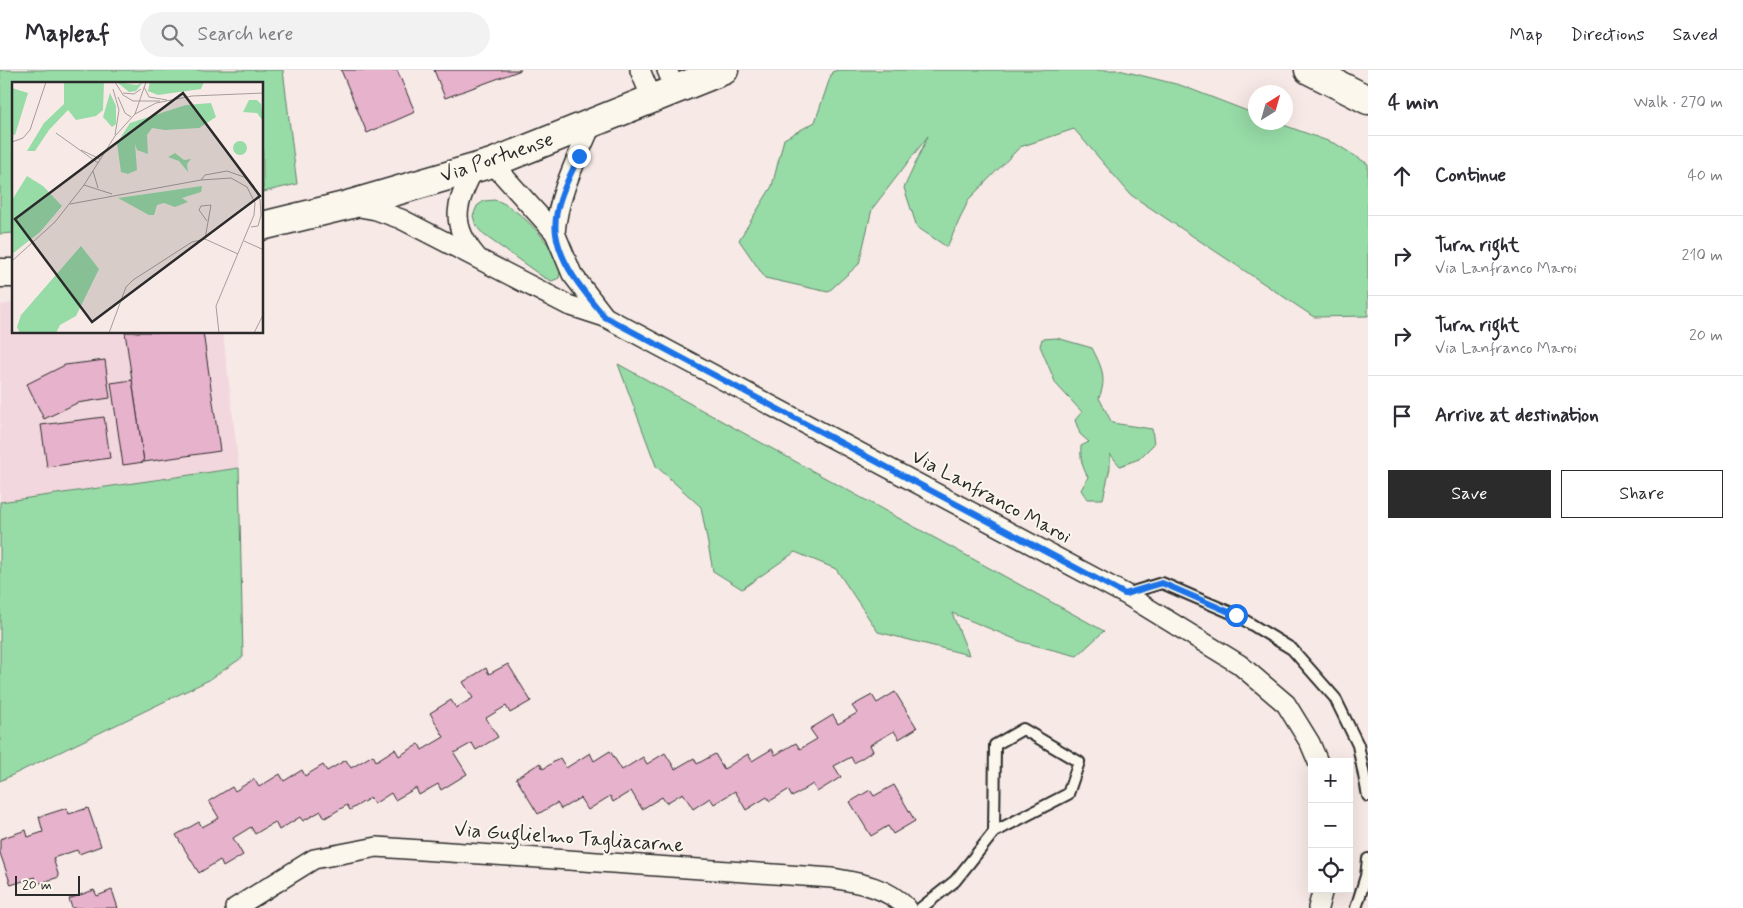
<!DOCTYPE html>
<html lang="en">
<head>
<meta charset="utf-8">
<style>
	:root { --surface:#fff; --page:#f2f2f3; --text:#2b2b33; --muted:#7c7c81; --line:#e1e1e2; --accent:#2b2b2b }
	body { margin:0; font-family:Mynerve,sans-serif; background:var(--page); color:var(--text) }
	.controls { position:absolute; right:15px; bottom:15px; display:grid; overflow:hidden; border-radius:0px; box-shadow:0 5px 20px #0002 }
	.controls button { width:45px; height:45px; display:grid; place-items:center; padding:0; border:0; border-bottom:1px solid var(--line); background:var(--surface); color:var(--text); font:25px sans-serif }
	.compass { position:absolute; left:1248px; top:15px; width:45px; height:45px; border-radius:50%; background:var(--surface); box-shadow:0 5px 20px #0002; rotate:37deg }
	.scale { position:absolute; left:15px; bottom:12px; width:65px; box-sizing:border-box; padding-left:5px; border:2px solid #2b2b2b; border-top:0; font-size:14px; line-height:18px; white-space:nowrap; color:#2b2b2b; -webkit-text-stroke:4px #fbf7ec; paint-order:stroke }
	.stop { position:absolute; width:15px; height:15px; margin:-11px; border:4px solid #1a73e8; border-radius:50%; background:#fff }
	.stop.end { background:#1a73e8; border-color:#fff; box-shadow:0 1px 5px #0008 }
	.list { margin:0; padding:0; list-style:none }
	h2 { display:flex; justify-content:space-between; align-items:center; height:65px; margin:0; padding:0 20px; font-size:21px }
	h2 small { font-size:16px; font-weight:400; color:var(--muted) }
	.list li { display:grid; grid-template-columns:32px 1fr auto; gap:15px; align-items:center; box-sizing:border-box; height:80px; padding:0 20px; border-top:1px solid var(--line) }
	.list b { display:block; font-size:19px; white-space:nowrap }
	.list p { margin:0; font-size:16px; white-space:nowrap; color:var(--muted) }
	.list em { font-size:16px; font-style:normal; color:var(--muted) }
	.actions { display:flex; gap:10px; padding:15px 20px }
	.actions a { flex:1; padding:11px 0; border:1px solid var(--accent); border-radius:0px; text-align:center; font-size:18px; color:var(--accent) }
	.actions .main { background:var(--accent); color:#fff }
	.icon { flex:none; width:28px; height:28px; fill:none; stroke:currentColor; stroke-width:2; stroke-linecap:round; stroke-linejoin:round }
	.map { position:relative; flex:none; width:1368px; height:838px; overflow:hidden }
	header { display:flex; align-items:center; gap:30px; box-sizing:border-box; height:70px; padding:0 25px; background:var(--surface); border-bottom:1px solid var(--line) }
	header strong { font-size:24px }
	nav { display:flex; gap:28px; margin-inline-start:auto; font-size:18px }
	.search { width:350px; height:45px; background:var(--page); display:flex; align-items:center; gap:12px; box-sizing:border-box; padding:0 18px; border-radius:28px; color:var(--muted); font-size:19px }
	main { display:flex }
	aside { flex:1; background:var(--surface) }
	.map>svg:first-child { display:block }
</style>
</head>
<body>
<header>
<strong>Mapleaf</strong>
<div class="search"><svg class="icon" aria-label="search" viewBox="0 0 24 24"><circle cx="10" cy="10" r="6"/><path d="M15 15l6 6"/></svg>Search here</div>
<nav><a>Map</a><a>Directions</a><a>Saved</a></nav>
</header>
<main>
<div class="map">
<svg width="1368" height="838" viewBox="0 0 1368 838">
	<rect width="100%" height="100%" fill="#f7e9e6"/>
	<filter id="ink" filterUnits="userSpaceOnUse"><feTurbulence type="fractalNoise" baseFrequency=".02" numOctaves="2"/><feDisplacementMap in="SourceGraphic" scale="10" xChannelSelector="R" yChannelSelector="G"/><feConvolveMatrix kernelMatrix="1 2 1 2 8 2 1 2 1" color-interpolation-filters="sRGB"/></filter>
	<g filter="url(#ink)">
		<path fill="#f2d8de" d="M 14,233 L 14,262 L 223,263 L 239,398 L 0,432 L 0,235 Z"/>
		<g fill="#97dba7" stroke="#618369">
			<path d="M 0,0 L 283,0 L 297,114 L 263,122 L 262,14 L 14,14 L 14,163 L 0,164 Z"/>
			<path d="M 838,0 L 1119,0 L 1180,15 L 1255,44 L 1256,52 L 1278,53 L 1336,74 L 1368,94 L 1368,246 L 1314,247 L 1131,125 L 1074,59 L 1020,77 L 969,129 L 947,177 L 917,157 L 904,118 L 928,66 L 872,139 L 859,194 L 828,222 L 765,208 L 739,170 L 772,116 L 784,69 L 815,52 L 832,2 Z"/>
			<path d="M 495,130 C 517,135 567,185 559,208 L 552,211 L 543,207 L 484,165 L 476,156 L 473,146 L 477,136 L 484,131 Z"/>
			<path d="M 1057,268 L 1092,278 C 1102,297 1107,309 1099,328 L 1112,353 L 1152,359 L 1154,374 L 1139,389 L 1120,396 L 1110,384 L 1110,398 L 1103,429 L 1087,429 L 1081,420 L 1088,407 C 1082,397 1080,388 1081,376 L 1089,372 L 1080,364 L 1075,350 L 1082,342 L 1056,314 L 1040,276 L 1042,269 Z"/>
			<path d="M 618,294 L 1104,561 L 1077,586 L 1022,572 L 952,543 L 969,585 L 878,562 L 836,499 L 795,482 L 742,519 L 713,501 L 701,437 L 656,396 Z"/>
			<path d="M 239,398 L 243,587 L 209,610 L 0,711 L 0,432 Z"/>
		</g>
		<g fill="#e7b2cc" stroke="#2b2b2b">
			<path d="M 341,0 L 397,0 L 415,42 L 367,63 Z"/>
			<path d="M 434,0 L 521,0 L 445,28 Z"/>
			<path d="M 125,262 L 203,262 L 220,381 L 144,392 Z"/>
			<path d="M 105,290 L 110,328 L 77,333 L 44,349 L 27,314 L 65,295 Z"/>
			<path d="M 132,310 L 144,392 L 123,395 L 111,313 Z"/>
			<path d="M 104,347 L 110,388 L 47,397 L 41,355 Z"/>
			<path d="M 508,594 L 531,631 L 510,643 L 506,636 L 486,648 L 498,667 L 476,680 L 472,673 L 454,683 L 467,704 L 441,720 L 438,714 L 419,725 L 416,718 L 395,730 L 391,723 L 374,734 L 370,728 L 350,740 L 347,735 L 325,748 L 321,741 L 303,751 L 300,747 L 279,760 L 275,752 L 255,764 L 251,757 L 233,768 L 243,785 L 223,797 L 220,790 L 199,803 L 176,765 L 199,752 L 202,757 L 219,748 L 209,731 L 232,717 L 235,721 L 254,709 L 259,717 L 280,704 L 284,711 L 302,700 L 305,706 L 323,695 L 327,701 L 346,690 L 351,698 L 373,685 L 376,691 L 395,679 L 399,686 L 419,674 L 422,680 L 444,667 L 430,643 L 451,630 L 456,638 L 473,628 L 463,612 L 486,598 L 489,604 Z"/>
			<path d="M 895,622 L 917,658 L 899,669 L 894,661 L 870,675 L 873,681 L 854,693 L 851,687 L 834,696 L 841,707 L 817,722 L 813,714 L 792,727 L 788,720 L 770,731 L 767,727 L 746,740 L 735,721 L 714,734 L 710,728 L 693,739 L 683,723 L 666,733 L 662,727 L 642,739 L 631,721 L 613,732 L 610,726 L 588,740 L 580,728 L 561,739 L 557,733 L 538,744 L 516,708 L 540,693 L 543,699 L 560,688 L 566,698 L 590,683 L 594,691 L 610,681 L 622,700 L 643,687 L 647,694 L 665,683 L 675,699 L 694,688 L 697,694 L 715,684 L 724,699 L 748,684 L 752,691 L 772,679 L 775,685 L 796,673 L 800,679 L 817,669 L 810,659 L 833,645 L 838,654 L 857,643 L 852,636 L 872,625 L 877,633 Z"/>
			<path d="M 894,715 L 915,751 L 893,764 L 888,756 L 871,766 L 850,732 L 870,720 L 874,726 Z"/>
			<path d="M 67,738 L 69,744 L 88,738 L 101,776 L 79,784 L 77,780 L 53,788 L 59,807 L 37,814 L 35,807 L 11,815 L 0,783 L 0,769 L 26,760 L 28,767 L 43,762 L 39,747 Z"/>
			<path d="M 94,820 L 97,826 L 112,820 L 118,838 L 72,838 L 69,829 Z"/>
		</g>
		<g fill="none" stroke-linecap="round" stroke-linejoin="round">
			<defs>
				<g id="service">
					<path d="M 1126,524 L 1162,513 L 1236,545 L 1292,579 L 1335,628 L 1358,675 L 1368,726"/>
					<path d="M 921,838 L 955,811 L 994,762 L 1068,724 L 1079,692 L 1023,659 L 995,675 L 994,762"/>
					<path d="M 1356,838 L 1366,806 L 1368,789"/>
				</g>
				<g id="minor">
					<path d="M 640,0 L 652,29"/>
					<path d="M 667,0 L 675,19"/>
					<path d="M 492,93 L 555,163 L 572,204 L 605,247"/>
					<path d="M 474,99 C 456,133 449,154 476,186"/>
					<path d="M 354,136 L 376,140 L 401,149 L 568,235 L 605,247 L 1125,524 L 1239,594 L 1286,634 L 1310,673 L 1318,692"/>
					<path d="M 555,163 C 558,124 577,89 592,53"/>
					<path d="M 235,838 L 314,789 L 377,777 L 832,808 C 860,813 887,817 907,838"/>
					<path d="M 1318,838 L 1323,819"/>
				</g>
				<g id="secondary">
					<path d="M 1309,0 L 1368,30"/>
					<path d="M 262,156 L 348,135 L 492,93 L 724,0"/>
					<path d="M 0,203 L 14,203"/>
				</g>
			</defs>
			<use href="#service" stroke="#2b2b2b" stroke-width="14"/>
			<use href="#minor" stroke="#2b2b2b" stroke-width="22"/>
			<use href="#secondary" stroke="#2b2b2b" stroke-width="31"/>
			<use href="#service" stroke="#fbf7ec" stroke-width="10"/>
			<use href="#minor" stroke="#fbf7ec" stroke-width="19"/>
			<use href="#secondary" stroke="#fbf7ec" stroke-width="28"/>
		</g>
	</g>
	<g fill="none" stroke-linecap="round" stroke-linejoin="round" filter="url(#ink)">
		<path stroke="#1a73e8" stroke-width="6" d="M 579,86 C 569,108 552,138 556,164 C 561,196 585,223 605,247 L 1125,524 L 1162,513 L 1236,545"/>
	</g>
	<g text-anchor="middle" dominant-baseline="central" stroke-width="4" stroke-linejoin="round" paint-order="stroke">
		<g font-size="20" fill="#2b2b2b" stroke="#fbf7ec">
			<text transform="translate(497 88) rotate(-19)">Via Portuense</text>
			<text transform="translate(991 427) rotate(28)">Via Lanfranco Maroi</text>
			<text transform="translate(569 768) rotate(4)">Via Guglielmo Tagliacarne</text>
		</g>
	</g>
	<g transform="translate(12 12)">
		<rect width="251" height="251" fill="#f7e9e6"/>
		<path d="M 52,0 L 92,0 L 91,28 L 84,34 L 64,38 L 56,28 L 37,48 L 23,69 L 15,69 L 32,41 L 52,22 ZM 105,0 L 125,3 L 131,0 L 124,9 L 117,10 ZM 138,0 L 192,0 L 189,7 L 146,13 L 136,9 ZM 0,6 L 16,11 L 3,53 L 0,52 ZM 98,11 L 104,24 L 104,42 L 100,45 L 91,35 ZM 237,18 L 245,18 L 249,22 L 251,39 L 245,31 L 231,30 ZM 199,21 L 204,35 L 187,46 L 153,48 L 140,46 L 135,53 L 136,72 L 125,68 L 123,62 L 125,88 L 116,92 L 109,90 L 105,61 L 118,41 L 174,23 ZM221 66a7 7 0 1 1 14 0a7 7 0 1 1-14 0ZM 163,71 L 172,78 L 179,77 L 175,82 L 176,90 L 167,79 L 156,75 ZM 15,94 L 31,104 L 50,124 L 28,150 L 0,172 L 0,118 ZM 190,104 L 189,110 L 170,116 L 176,120 L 163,125 L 152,121 L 145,123 L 142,133 L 137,133 L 106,116 ZM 69,164 L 87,187 L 64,234 L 48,243 L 44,251 L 8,251 L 5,245 L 9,233 Z" fill="#97dba7"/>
		<path fill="none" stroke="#a59d9b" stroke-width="1" d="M 103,0 L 111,13 L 121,19 L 148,19M 132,5 L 137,15 L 155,18M 101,7 L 107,28 L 103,53M 111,11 L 122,12 L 129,7M 106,15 L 113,31 L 119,35M 123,32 L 134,0M 44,51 L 86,81M 0,60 L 11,56 L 18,48 L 34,0M 69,68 L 88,77M 81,89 L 86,106M 189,98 L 193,93 L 215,89 L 232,95 L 241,103 L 248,118 L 249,133 L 246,144 L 239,145M 72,103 L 100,112M 58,122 L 189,98 L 219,96 L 235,105 L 243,121 L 242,133 L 204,224 L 207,251M 193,157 L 199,123 L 189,124 L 187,128 L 195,139M 232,159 L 252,168M 0,179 L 43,140 L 72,103 L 103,54 L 123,32 L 144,21 L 180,14 L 252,11M 97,251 L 114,205 L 121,198 L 180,160 L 193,157 L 226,172M 242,251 L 252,231"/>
		<path fill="#2b2b2b" fill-opacity="0.15" stroke="#2b2b2b" stroke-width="2.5" d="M 171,11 L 248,114 L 80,240 L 3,137 Z"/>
		<rect width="251" height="251" fill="none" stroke="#2b2b2b" stroke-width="2.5"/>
	</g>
</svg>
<div class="controls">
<button>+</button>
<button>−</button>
<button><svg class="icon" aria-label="locate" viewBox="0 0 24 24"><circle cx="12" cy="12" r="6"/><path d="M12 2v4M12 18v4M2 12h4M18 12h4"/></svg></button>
</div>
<svg class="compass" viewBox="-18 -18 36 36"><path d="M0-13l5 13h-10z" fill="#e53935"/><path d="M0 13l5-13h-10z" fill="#7c7c81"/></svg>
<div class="scale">20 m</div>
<div class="stop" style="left:1236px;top:545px"></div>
<div class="stop end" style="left:579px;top:86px"></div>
</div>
<aside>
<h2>4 min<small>Walk · 270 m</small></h2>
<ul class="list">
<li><svg class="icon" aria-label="ahead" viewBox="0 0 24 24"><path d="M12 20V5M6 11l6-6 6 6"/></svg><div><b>Continue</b></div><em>40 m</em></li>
<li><svg class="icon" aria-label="right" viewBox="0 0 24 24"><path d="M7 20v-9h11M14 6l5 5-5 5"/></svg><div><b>Turn right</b><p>Via Lanfranco Maroi</p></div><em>210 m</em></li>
<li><svg class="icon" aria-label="right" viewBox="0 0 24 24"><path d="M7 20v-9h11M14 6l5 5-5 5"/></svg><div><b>Turn right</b><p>Via Lanfranco Maroi</p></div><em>20 m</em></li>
<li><svg class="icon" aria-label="arrive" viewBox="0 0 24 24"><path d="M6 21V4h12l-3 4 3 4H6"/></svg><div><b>Arrive at destination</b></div></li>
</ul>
<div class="actions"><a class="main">Save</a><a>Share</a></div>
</aside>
</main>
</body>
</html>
